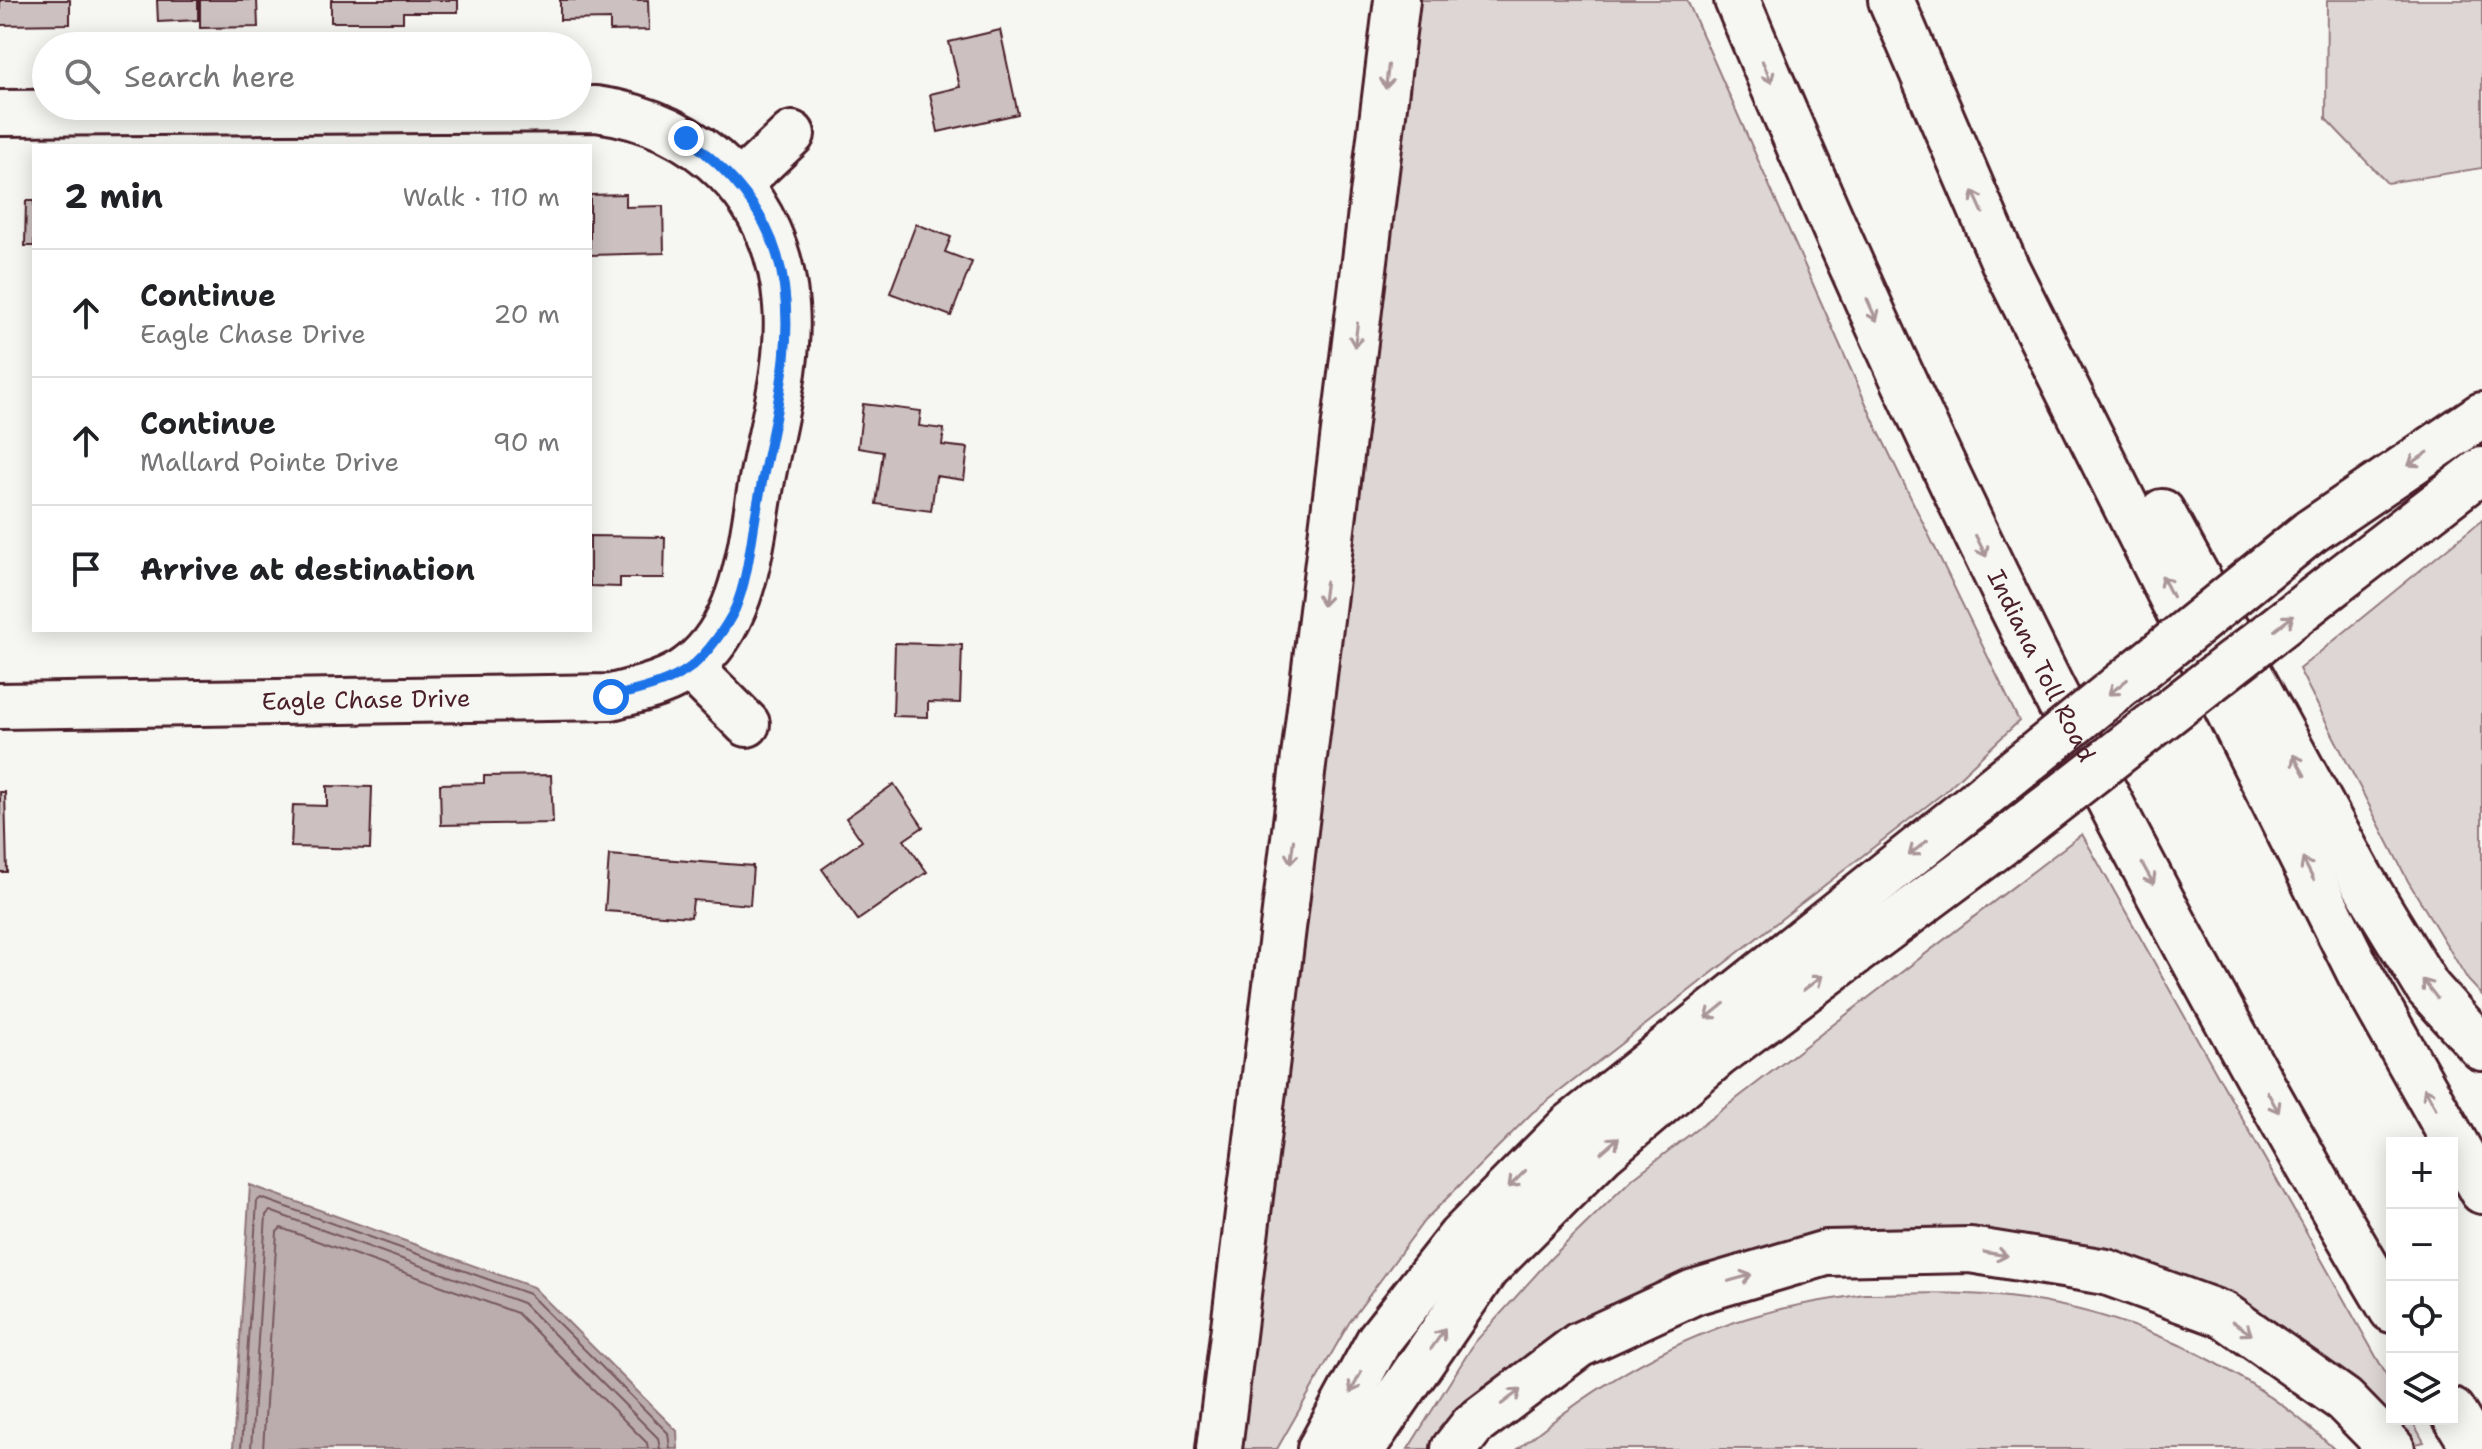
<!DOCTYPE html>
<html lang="en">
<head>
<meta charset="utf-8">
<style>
	:root { --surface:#fff; --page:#f2f2f2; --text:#202124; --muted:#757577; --line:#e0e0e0 }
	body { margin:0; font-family:"Shantell Sans",sans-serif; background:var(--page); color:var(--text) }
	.controls { position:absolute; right:24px; bottom:24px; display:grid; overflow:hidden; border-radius:0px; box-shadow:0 4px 20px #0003 }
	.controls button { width:72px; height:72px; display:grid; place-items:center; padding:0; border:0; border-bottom:2px solid var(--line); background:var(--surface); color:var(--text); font:40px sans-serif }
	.stop { position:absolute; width:24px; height:24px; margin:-18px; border:6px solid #1a73e8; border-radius:50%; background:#fff }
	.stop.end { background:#1a73e8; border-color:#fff; box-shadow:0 2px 8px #0008 }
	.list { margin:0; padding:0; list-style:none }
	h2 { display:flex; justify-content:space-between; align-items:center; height:104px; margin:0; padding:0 32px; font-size:34px }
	h2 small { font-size:26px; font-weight:400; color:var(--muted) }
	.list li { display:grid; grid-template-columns:52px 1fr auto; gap:24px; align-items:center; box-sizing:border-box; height:128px; padding:0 32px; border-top:2px solid var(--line) }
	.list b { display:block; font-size:30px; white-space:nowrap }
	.list p { margin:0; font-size:26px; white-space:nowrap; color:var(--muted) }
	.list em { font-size:26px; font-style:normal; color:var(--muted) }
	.icon { flex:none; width:44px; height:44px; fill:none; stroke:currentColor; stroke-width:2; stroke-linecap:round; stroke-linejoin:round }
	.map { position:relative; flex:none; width:2482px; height:1449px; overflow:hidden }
	.search { position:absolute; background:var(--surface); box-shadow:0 4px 20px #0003; left:32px; top:32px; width:560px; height:88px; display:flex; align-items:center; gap:20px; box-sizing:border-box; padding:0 28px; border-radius:44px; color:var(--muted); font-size:30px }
	.panel { position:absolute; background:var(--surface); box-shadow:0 4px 20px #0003; left:32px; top:144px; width:560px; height:488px; border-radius:0px }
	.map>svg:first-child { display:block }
</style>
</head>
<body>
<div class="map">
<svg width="2482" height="1449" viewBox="0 0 2482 1449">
	<rect width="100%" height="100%" fill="#f6f6f2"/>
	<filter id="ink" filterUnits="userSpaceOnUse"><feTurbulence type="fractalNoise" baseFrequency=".0125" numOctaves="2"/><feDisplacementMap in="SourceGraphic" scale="16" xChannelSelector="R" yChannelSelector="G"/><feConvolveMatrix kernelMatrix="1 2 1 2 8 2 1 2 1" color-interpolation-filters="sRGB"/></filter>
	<g filter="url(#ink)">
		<g fill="#ddd6d5" stroke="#947a80" stroke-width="2">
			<path d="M 1416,0 L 1687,0 L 1875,424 L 2019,721 L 1942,794 L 1532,1113 L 1424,1221 L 1349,1323 L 1277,1449 L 1241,1449 Z"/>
			<path d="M 2327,0 L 2482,0 L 2482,168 L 2387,183 L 2326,119 Z"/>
			<path d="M 2482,520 L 2482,995 L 2468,980 L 2408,881 L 2299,669 Z"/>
			<path d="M 2082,834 L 2392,1385 L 2392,1419 L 2411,1419 L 2424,1442 L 2416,1444 L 2348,1382 L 2263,1323 L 1902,1233 L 1476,1400 L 1430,1449 L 1408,1449 L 1475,1342 L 1551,1258 L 1633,1178 Z"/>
			<path d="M 1864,1294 C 1898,1294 1933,1292 1967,1294 C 2104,1299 2236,1356 2334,1449 L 1518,1449 C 1590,1389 1671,1338 1762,1314 C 1795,1304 1830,1300 1864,1294 Z"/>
		</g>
		<path fill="#bbadae" stroke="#8e747a" stroke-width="2" d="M 250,1185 L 533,1287 L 677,1431 L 678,1449 L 233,1449 Z"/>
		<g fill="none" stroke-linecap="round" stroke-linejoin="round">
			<g stroke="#77585f" stroke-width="2">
				<path d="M 241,1449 L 257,1201 L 261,1198 L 529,1294 L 668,1433 L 670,1449"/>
				<path d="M 251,1449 L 266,1215 L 270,1211 L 523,1303 L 658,1438 L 660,1449"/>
				<path d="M 263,1449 L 277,1232 L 281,1228 L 517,1313 L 647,1443 L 648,1449"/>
			</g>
		</g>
		<g fill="#ccc1c0" stroke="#4a1f2b" stroke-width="2">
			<path d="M 0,0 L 70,0 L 70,24 L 0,25 Z"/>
			<path d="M 157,0 L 198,0 L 198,20 L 158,22 Z"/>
			<path d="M 200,0 L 257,0 L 258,27 L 200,28 Z"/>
			<path d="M 331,0 L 458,0 L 458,12 L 403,12 L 403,22 L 331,22 Z"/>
			<path d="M 560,0 L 648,0 L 649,30 L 610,31 L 610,19 L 560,20 Z"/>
			<path d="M 1000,30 L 1018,114 L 938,132 L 930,94 L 960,87 L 949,42 Z"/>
			<path d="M 626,194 L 626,207 L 663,206 L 664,253 L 590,255 L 590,195 Z"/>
			<path d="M 26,201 L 34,201 L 34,246 L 25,246 Z"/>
			<path d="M 916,224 L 951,237 L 945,252 L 972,262 L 951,316 L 890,293 Z"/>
			<path d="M 863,404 L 921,411 L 919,426 L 944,429 L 942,445 L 968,448 L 964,480 L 936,476 L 931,511 L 876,504 L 883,452 L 858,448 Z"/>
			<path d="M 590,536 L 665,537 L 664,578 L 620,578 L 620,587 L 590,586 Z"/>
			<path d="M 895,643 L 962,645 L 960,703 L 928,702 L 928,717 L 893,716 Z"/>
			<path d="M 551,775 L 553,823 L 441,825 L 440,784 L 484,783 L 484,776 Z"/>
			<path d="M 894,784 L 923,827 L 904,840 L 927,872 L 858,920 L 822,869 L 862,841 L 846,818 Z"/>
			<path d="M 327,786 L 372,787 L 370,849 L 291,847 L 293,805 L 327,806 Z"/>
			<path d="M 0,792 L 5,792 L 7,872 L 0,872 Z"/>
			<path d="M 609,855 L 753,866 L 750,905 L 693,900 L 691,917 L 605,911 Z"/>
		</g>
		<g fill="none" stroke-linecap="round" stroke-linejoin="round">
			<defs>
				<g id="minor">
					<path d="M 0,113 L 596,109 C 700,123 778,197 786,305 C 791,363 771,428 761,485 C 750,548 745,624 690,667 C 668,684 638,690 611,697 L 0,706"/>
					<path d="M 739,184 L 792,134"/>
					<path d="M 690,667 L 747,724"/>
				</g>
				<g id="highway">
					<path id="s1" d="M 1737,0 C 1924,451 2143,890 2392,1310"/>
					<path d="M 1891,0 L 2005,265 L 2360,974 L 2482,1191"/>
					<path d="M 2162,512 L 2361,878 L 2428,988 L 2482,1048"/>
					<path d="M 2310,532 L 2482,415"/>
					<path d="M 2335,583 L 2482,470"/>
					<path d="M 2452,1411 L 2475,1449"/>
					<path d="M 1219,1449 L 1397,0"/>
					<path d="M 1320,1449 L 1379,1340 L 1460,1237 L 1569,1127 L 1979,800"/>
					<path d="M 1362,1449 L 1486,1269 L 1602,1153 L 1719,1054 L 2002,843"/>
					<path d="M 1454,1449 L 1473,1425 L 1579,1345 L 1694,1292 L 1826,1253 L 1970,1250 L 2106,1272 L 2224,1315 L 2344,1400 L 2392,1449"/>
				</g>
			</defs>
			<use href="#minor" stroke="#4a1f2b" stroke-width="50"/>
			<use href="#highway" stroke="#4a1f2b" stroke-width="50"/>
			<use href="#minor" stroke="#f6f6f2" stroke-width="44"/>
			<use href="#highway" stroke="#f6f6f2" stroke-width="44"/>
			<defs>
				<g id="highway-bridge">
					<path d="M 1979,800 L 2310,532"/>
					<path d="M 2002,843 L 2335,583"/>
				</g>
			</defs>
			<use href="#highway-bridge" stroke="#4a1f2b" stroke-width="50" stroke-linecap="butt"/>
			<use href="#highway-bridge" stroke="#f6f6f2" stroke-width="44"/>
		</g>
		<defs><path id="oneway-shaft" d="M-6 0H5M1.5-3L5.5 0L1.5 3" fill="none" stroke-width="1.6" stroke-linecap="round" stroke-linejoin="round" transform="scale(2)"/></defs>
		<g stroke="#a99598">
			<use href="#oneway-shaft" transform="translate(1767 72) rotate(67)"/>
			<use href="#oneway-shaft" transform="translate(1387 77) rotate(97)"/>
			<use href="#oneway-shaft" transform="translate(1978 202) rotate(-114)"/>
			<use href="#oneway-shaft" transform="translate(1872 310) rotate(66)"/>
			<use href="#oneway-shaft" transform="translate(1356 335) rotate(97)"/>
			<use href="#oneway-shaft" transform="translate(2418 459) rotate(146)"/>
			<use href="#oneway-shaft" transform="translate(1981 546) rotate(63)"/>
			<use href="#oneway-shaft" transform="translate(2167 586) rotate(-117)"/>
			<use href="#oneway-shaft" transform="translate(1324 594) rotate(97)"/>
			<use href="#oneway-shaft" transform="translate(2284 623) rotate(-38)"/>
			<use href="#oneway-shaft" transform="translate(2118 687) rotate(141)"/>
			<use href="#oneway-shaft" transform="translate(2299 765) rotate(-119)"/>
			<use href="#oneway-shaft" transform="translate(1918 848) rotate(141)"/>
			<use href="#oneway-shaft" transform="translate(1292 852) rotate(97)"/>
			<use href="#oneway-shaft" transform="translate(2308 869) rotate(-117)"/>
			<use href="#oneway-shaft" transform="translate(2148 874) rotate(61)"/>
			<use href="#oneway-shaft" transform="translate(1813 983) rotate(-37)"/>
			<use href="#oneway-shaft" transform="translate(2430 989) rotate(-128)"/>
			<use href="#oneway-shaft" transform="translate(1715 1011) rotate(141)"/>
			<use href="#oneway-shaft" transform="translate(2430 1098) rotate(-119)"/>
			<use href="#oneway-shaft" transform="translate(2273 1102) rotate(61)"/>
			<use href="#oneway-shaft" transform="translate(1610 1145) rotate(-41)"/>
			<use href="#oneway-shaft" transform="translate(1517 1179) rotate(135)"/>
			<use href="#oneway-shaft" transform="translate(1996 1254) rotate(9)"/>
			<use href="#oneway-shaft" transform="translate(1740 1278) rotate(-16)"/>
			<use href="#oneway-shaft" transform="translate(2242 1328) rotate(35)"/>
			<use href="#oneway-shaft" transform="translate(1438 1339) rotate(-55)"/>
			<use href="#oneway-shaft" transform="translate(1356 1382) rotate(118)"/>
			<use href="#oneway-shaft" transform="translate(1511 1397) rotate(-37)"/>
		</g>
	</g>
	<g fill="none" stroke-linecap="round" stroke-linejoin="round" filter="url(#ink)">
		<path stroke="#1a73e8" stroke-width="10" d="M 611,697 C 638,690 669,684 691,667 C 707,654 726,628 735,609 C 748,579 751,540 757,508 C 771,429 802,334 777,255 C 762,205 727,168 686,138"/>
	</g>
	<g text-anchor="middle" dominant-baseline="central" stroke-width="8" stroke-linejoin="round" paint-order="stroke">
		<g font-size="24" fill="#4a1f2b" stroke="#f6f6f2">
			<text stroke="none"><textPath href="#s1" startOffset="732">Indiana Toll Road</textPath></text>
			<text transform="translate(366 700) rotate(-1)">Eagle Chase Drive</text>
		</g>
	</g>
</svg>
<div class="controls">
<button>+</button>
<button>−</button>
<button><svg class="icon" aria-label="locate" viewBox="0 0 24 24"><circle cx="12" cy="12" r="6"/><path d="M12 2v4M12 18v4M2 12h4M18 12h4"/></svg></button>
<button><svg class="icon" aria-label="layers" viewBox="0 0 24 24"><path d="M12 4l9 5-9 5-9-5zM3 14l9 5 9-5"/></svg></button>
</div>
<div class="stop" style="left:611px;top:697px"></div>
<div class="stop end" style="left:686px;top:138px"></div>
<div class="search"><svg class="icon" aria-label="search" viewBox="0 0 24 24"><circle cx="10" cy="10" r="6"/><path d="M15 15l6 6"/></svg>Search here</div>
<section class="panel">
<h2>2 min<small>Walk · 110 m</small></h2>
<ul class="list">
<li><svg class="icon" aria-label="ahead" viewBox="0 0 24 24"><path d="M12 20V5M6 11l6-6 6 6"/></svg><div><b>Continue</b><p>Eagle Chase Drive</p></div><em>20 m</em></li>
<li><svg class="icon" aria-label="ahead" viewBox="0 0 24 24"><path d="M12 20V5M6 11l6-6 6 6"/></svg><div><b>Continue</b><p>Mallard Pointe Drive</p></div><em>90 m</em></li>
<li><svg class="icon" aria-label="arrive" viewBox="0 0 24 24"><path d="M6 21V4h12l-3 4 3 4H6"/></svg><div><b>Arrive at destination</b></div></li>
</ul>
</section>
</div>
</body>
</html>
